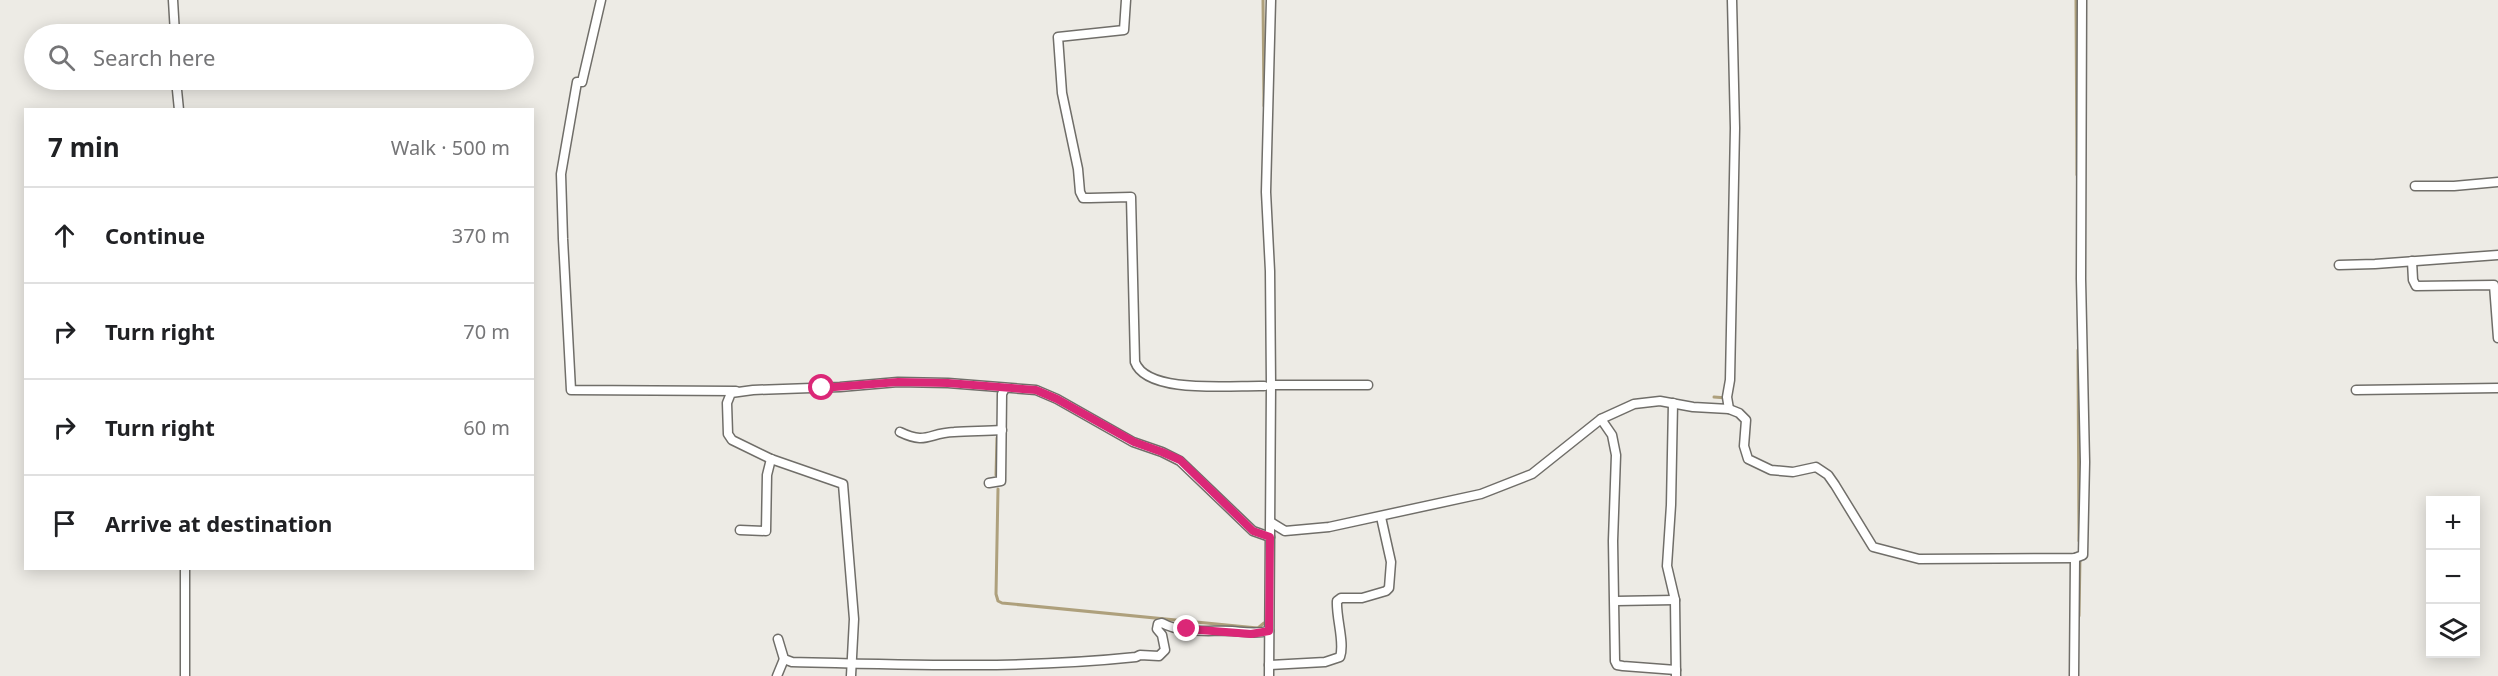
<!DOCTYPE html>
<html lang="en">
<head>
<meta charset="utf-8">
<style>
	:root { --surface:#fff; --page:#f6f6f6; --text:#202124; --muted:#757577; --line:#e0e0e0 }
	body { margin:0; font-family:"Noto Sans",sans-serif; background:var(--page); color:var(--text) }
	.controls { position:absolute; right:18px; bottom:18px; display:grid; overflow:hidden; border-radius:0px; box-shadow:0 3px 15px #0003 }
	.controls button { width:54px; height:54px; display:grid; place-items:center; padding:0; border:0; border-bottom:2px solid var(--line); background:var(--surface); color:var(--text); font:30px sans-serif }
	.stop { position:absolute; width:18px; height:18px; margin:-14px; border:4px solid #db2777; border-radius:50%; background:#fff }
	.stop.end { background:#db2777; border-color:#fff; box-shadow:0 2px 6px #0008 }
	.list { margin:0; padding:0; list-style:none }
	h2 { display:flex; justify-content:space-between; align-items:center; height:78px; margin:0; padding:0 24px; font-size:26px }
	h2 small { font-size:20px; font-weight:400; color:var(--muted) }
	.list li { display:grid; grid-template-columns:39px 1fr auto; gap:18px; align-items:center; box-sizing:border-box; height:96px; padding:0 24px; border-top:2px solid var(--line) }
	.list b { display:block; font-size:22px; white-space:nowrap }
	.list em { font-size:20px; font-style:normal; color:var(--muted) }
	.icon { flex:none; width:33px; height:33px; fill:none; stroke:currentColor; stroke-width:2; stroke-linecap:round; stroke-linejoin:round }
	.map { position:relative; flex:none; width:2498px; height:676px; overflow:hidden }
	.search { position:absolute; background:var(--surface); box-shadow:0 3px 15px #0003; left:24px; top:24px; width:510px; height:66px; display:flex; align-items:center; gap:15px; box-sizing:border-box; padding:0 21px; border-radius:33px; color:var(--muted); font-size:22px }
	.panel { position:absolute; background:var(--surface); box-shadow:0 3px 15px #0003; left:24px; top:108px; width:510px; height:462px; border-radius:0px }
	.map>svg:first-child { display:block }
</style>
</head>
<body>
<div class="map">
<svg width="2498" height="676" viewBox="0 0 2498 676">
	<rect width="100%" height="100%" fill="#edebe5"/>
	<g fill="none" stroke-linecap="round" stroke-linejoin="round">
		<g stroke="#aea07c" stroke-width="3">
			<path d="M 1263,0 L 1264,106"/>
			<path d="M 2076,0 L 2077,175"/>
			<path d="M 2078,350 L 2079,541"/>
			<path d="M 1714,397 L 1727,398"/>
			<path d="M 996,475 L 997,438"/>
			<path d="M 998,489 L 996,594 L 998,601 L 1002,603 L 1247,627 L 1258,628 L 1264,623"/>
			<path d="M 2079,616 L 2080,557"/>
		</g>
		<defs>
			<g id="street">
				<path d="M 173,0 L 175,34"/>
				<path d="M 601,0 L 582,82 L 577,82 L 561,174 L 563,239 L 571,390 L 736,391"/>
				<path d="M 1126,0 L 1124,30 L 1058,37 L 1062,93 L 1078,169 L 1080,192 L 1083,198 L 1090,198 L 1131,197 L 1135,362 C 1147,395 1234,385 1264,386"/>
				<path d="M 176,80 L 179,110"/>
				<path d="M 2415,186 L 2454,186 L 2498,182"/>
				<path d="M 2412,261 L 2413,280 L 2416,286 L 2494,285 L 2498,338"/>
				<path d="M 2339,265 L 2375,264 L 2498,255"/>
				<path d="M 1271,385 L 1368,385"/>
				<path d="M 2356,390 L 2498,388"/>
				<path d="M 1673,403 L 1671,505 L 1667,566 L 1675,600 L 1676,676"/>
				<path d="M 1729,409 L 1739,413 L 1746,420 L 1744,446 L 1748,459 L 1771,470 L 1793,472 L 1816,467 L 1828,475 L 1835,485 L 1873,547 L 1919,559 L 2075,558 L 2083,555 L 2085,462 L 2081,279 L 2082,0"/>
				<path d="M 1601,419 L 1612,435 L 1616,455 L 1613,541 L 1615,661 L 1617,665 L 1623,666 L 1676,670"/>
				<path d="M 900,432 C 927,445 928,433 954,432 C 970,431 986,431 1002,430"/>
				<path d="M 989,483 L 1001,481 L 1002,394 L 1005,388"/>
				<path d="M 1272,523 L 1285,531 L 1329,527 L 1481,494 L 1532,474 L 1601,419 L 1634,404 L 1660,401 L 1693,407 L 1729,409 L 1727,397 L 1730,380 L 1735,128 L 1732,0"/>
				<path d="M 740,530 L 766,531 L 767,475 L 771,459"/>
				<path d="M 185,568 L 185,676"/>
				<path d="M 1616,601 L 1675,600"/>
				<path d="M 778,639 L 784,659 L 792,662 C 907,665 1022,669 1136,657 L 1140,655 L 1159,656 L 1165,650 L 1162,635 L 1157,629 L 1158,624 L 1162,623 C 1182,634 1209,630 1232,631 C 1245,632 1256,634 1269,631"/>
				<path d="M 1269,665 L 1325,662 L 1340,657 C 1345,643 1336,618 1337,601 L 1341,598 L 1362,598 L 1386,591 L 1389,588 L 1391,562 L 1381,517"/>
				<path d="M 777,676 L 784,659"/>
				<path d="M 851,676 L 854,619 L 843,484 L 771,459 L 732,440 L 728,434 L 727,403 L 731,393 L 753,390 L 840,387 L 898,382 L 948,383 L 1036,390 L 1057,399 L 1133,442 L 1162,452 L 1180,461 L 1253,531 L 1270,537"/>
				<path d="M 1269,676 L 1271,385 L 1270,271 L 1266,192 L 1271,0"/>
				<path d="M 2074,676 L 2075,558"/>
			</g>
		</defs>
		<use href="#street" stroke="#706e69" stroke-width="11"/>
		<use href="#street" stroke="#fff" stroke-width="8"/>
	</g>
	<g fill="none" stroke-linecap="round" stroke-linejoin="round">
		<path stroke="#db2777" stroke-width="8" d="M 822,388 L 898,382 L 948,383 L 1036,390 L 1057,399 L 1134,442 L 1162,452 L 1180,460 L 1253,531 L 1270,537 L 1269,631 L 1251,634 L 1187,629"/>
	</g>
</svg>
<div class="controls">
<button>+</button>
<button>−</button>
<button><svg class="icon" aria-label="layers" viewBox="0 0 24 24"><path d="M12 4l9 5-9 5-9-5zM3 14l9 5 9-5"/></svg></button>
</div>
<div class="stop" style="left:822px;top:388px"></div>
<div class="stop end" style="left:1187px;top:629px"></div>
<div class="search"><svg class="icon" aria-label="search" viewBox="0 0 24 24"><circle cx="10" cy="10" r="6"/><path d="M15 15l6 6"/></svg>Search here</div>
<section class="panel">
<h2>7 min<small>Walk · 500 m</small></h2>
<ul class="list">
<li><svg class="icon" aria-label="ahead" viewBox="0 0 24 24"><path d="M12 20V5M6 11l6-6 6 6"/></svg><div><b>Continue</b></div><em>370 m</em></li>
<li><svg class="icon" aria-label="right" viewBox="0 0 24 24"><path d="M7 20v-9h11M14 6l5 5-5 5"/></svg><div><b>Turn right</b></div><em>70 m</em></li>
<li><svg class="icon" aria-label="right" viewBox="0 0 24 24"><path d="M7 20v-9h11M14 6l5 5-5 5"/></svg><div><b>Turn right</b></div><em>60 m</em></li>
<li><svg class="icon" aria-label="arrive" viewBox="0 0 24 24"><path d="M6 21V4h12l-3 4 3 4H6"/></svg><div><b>Arrive at destination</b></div></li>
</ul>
</section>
</div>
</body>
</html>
